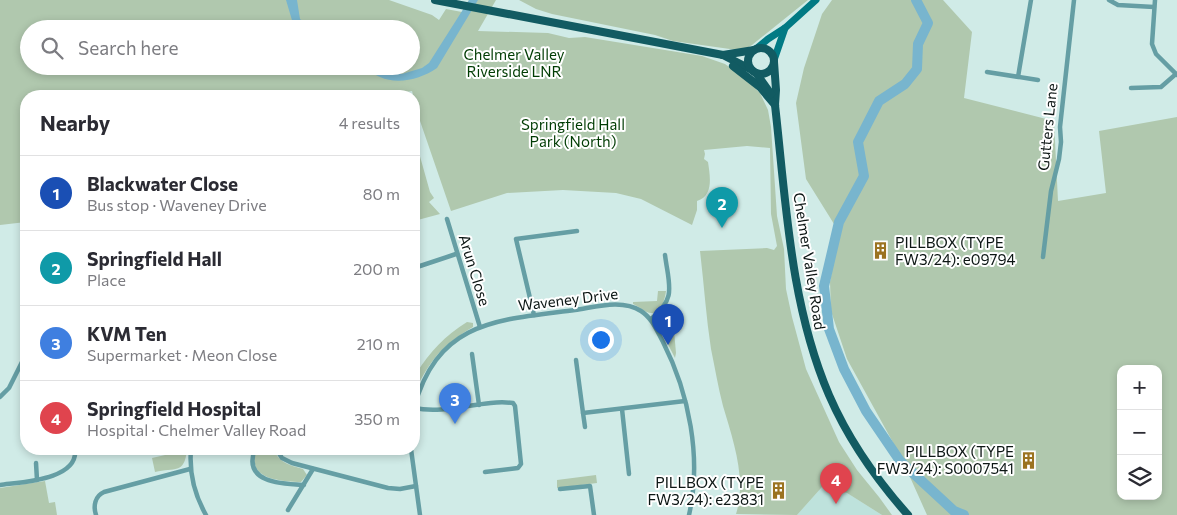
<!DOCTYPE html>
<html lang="en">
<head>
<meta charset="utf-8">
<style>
	:root { --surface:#fff; --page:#f7f7f7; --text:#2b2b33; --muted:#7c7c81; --line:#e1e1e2; --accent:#2563eb }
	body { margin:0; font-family:Commissioner,sans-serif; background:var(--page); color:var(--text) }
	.controls { position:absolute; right:15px; bottom:15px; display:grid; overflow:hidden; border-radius:10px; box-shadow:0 2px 8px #0003 }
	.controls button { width:45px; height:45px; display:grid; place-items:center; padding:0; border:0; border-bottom:1px solid var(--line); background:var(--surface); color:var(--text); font:25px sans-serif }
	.you { position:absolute; left:600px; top:339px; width:18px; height:18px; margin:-12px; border:4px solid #fff; border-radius:50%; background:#1a73e8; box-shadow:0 0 0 8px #1a73e833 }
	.badge { display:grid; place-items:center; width:32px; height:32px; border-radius:50%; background:var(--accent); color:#fff; font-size:16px; font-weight:700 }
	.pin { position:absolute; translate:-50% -41px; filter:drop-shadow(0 1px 2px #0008) }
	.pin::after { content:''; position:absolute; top:26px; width:18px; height:15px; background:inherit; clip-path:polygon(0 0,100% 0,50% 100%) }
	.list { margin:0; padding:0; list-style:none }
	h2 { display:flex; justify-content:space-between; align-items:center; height:65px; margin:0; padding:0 20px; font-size:21px }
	h2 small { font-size:16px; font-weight:400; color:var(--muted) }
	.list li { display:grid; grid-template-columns:32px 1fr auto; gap:15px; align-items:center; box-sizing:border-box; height:75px; padding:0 20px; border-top:1px solid var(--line) }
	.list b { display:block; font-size:19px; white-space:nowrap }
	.list p { margin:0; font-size:16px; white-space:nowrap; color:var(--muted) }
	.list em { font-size:16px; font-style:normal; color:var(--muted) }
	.icon { flex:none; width:28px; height:28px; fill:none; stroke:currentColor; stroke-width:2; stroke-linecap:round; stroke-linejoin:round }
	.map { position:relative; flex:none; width:1177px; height:515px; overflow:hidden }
	.search { position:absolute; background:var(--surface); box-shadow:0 2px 8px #0003; left:20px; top:20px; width:400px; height:55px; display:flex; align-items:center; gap:12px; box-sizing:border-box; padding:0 18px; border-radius:28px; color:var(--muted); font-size:19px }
	.panel { position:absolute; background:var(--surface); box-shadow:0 2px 8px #0003; left:20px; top:90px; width:400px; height:365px; border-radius:20px }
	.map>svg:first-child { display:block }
</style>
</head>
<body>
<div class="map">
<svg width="1177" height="515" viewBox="0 0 1177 515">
	<rect width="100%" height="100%" fill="#d0ebe7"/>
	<path fill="#bee2dc" d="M 822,487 L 847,493 L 882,515 L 797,515 Z"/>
	<g fill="#b0c8ae" fill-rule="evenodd">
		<path d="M 0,0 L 389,0 L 432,15 L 439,20 L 446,9 L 462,12 L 469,0 L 496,0 L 478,31 L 548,33 L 569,38 L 585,37 L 702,56 L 725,64 L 745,78 L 760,93 L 768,110 L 771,127 L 777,216 L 784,249 L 786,289 L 792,317 L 806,369 L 839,442 L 857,470 L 879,497 L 892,515 L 882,515 L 847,493 L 822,487 L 797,515 L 736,514 C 747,479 733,440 723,406 C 718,387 715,368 711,349 C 706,317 704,284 700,251 L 767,248 L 774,250 L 777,246 L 771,214 L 770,148 L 747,146 L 704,150 L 705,154 L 704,159 L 708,162 C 710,176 714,196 697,201 L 697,210 L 692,225 L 641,199 L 616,193 L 563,190 L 507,193 L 451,211 L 419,118 L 412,91 L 400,93 L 399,96 L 26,96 L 26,222 L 0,225 ZM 29,29 L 411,29 L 411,66 L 29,66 Z"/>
		<path d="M 519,0 L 808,0 L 752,45 L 745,49 L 737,50 L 673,41 L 655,35 L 552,14 L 536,9 Z"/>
		<path d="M 832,0 L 943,0 L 972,32 L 964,98 L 1054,121 L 1058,201 L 1106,193 L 1099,131 L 1177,117 L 1177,515 L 927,515 L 901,457 L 847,359 L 831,311 L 830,282 L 839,232 L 806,179 L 796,103 L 804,68 L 822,14 ZM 1121,369 L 1158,369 L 1158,496 L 1121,496 Z"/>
		<path d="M 414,135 L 430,192 L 434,198 L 429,202 L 440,214 L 414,221 Z"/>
		<path d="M 658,291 L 666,291 C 665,299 661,314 651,313 C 646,313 638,306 633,304 L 633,302 L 657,301 Z"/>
		<path d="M 669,306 L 672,308 L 676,353 L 675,358 L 658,325 L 658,321 Z"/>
		<path d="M 467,322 L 473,323 L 473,327 C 445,344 436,353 420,381 L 416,380 L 415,377 L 416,374 C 430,351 445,336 467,322 Z"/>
		<path d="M 257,449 L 273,449 C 280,463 289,465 303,469 L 307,475 L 301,482 C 281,481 245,480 257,449 Z"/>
		<path d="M 187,450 C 184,475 175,467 155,472 L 152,458 Z"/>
		<path d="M 596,475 L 597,483 L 557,488 L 557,480 Z"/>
		<path d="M 45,481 L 49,503 L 55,502 L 57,515 L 0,515 L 0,488 Z"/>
	</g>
	<g fill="#78b5ce">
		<path d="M 286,0 L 297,0 L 300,19 L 312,29 L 295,29 L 294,27 Z"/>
		<path d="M 469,0 L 478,0 L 437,68 C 421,79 398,85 380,77 C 374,75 368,69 363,66 L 378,66 L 389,72 L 402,74 L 422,68 L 429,63 Z"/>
	</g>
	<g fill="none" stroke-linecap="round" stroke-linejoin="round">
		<path stroke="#78b5ce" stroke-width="10" d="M 916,0 L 928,23 L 918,44 L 917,69 L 905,84 L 879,101 L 858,142 L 864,176 L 839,222 L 824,286 L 829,329 L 844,369 L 866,411 L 900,461 L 954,511 L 964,515"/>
		<g stroke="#659ea4" stroke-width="4.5">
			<path d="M 1109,0 L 1118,5 L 1154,7"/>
			<path d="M 1155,0 L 1152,44 L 1156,54 L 1177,75"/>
			<path d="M 987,72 L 1038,80"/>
			<path d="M 1018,77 L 1031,0"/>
			<path d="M 1131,88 L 1161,87 L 1176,74"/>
			<path d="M 447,219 L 480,327"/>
			<path d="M 1043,257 L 1051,191 L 1059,159 L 1061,142 L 1060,127 L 1074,0"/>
			<path d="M 414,268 L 456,254"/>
			<path d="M 23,315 L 26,320"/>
			<path d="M 534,315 L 516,239 L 577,231"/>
			<path d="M 651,319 C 677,298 669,286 665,255"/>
			<path d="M 472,354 L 479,405"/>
			<path d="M 576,360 L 583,413 L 685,401"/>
			<path d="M 0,397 L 9,388 L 26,354"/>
			<path d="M 414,408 C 438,320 498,320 575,310 C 596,307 622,299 641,311 C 652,318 657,331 663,342 C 689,393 702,458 689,515"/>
			<path d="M 414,408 C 448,415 481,399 513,403 L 515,406 L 521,464 L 518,468 L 485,472"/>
			<path d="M 622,409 L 629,474"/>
			<path d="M 583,413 L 585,427"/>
			<path d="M 191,449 C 189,472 194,494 206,515"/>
			<path d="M 255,449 C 242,483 282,484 304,485"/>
			<path d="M 276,449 L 282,458 L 292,463 L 388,488 L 400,489 L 416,486"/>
			<path d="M 411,449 L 420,515"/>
			<path d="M 36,463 L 37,480"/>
			<path d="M 0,485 C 21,482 79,480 75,449"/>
			<path d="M 560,489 L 590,486 L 594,515"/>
			<path d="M 288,510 L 313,469"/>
			<path d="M 96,515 C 93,506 95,496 104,492 L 190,469"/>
		</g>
		<g stroke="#017a84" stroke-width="7">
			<path d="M 756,49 L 768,39 L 785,28 L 816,0"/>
			<path d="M 774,60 L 785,28"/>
		</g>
		<g stroke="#125b62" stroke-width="8">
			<path d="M 435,0 L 723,55 L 752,70"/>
			<circle cx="761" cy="61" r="13"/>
			<path d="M 723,55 L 754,50"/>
			<path d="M 774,62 L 776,90 L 775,105 C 786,202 790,304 829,395 C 848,439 876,479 908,515"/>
			<path d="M 733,66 L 760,87 L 775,105"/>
			<path d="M 756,73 L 771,94"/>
		</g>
	</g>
	<defs>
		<symbol id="building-bare" viewBox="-9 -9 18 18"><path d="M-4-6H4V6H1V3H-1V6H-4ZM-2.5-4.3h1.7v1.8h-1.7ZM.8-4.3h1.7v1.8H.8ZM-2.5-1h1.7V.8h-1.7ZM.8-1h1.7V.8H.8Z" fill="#9b7320" stroke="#fff" stroke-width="2.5" paint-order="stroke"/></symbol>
	</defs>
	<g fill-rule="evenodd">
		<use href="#building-bare" x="868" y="238" width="25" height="25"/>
		<use href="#building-bare" x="1016" y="448" width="25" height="25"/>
		<use href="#building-bare" x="766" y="478" width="25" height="25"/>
	</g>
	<g text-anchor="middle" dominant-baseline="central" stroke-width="4" stroke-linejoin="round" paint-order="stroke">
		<g font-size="15" fill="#003c03" stroke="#fff">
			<text x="514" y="54">Chelmer Valley<tspan x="514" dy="17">Riverside LNR</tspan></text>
			<text x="573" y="124">Springfield Hall<tspan x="573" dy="17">Park (North)</tspan></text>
		</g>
		<g font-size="15" fill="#0c1614" stroke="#fff">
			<text transform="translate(1047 127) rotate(-84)">Gutters Lane</text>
			<text transform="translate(810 261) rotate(81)">Chelmer Valley Road</text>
			<text transform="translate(475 270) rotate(73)">Arun Close</text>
			<text transform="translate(568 299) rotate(-7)">Waveney Drive</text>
		</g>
		<g font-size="15" fill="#0c1614" stroke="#fff" text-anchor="end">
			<text x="895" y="242" text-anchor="start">PILLBOX (TYPE<tspan x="895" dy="17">FW3/24): e09794</tspan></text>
			<text x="1014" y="451">PILLBOX (TYPE<tspan x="1014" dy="17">FW3/24): S0007541</tspan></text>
			<text x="764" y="482">PILLBOX (TYPE<tspan x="764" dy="17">FW3/24): e23831</tspan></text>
		</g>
	</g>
</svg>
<div class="controls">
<button>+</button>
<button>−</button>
<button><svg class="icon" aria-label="layers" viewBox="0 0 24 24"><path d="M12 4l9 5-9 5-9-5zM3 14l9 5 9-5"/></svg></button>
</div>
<div class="you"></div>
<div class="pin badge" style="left:668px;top:345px;background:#1a4fb4">1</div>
<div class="pin badge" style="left:722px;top:228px;background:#0f9aa8">2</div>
<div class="pin badge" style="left:455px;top:424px;background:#3f7fe0">3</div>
<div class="pin badge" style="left:836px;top:504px;background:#e0444e">4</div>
<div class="search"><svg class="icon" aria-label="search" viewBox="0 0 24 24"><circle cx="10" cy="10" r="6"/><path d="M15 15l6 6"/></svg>Search here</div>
<section class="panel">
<h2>Nearby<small>4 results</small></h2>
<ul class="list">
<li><span class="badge" style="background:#1a4fb4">1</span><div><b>Blackwater Close</b><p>Bus stop · Waveney Drive</p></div><em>80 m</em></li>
<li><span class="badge" style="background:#0f9aa8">2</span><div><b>Springfield Hall</b><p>Place</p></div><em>200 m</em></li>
<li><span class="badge" style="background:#3f7fe0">3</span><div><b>KVM Ten</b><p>Supermarket · Meon Close</p></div><em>210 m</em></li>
<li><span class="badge" style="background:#e0444e">4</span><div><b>Springfield Hospital</b><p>Hospital · Chelmer Valley Road</p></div><em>350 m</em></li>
</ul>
</section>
</div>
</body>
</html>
